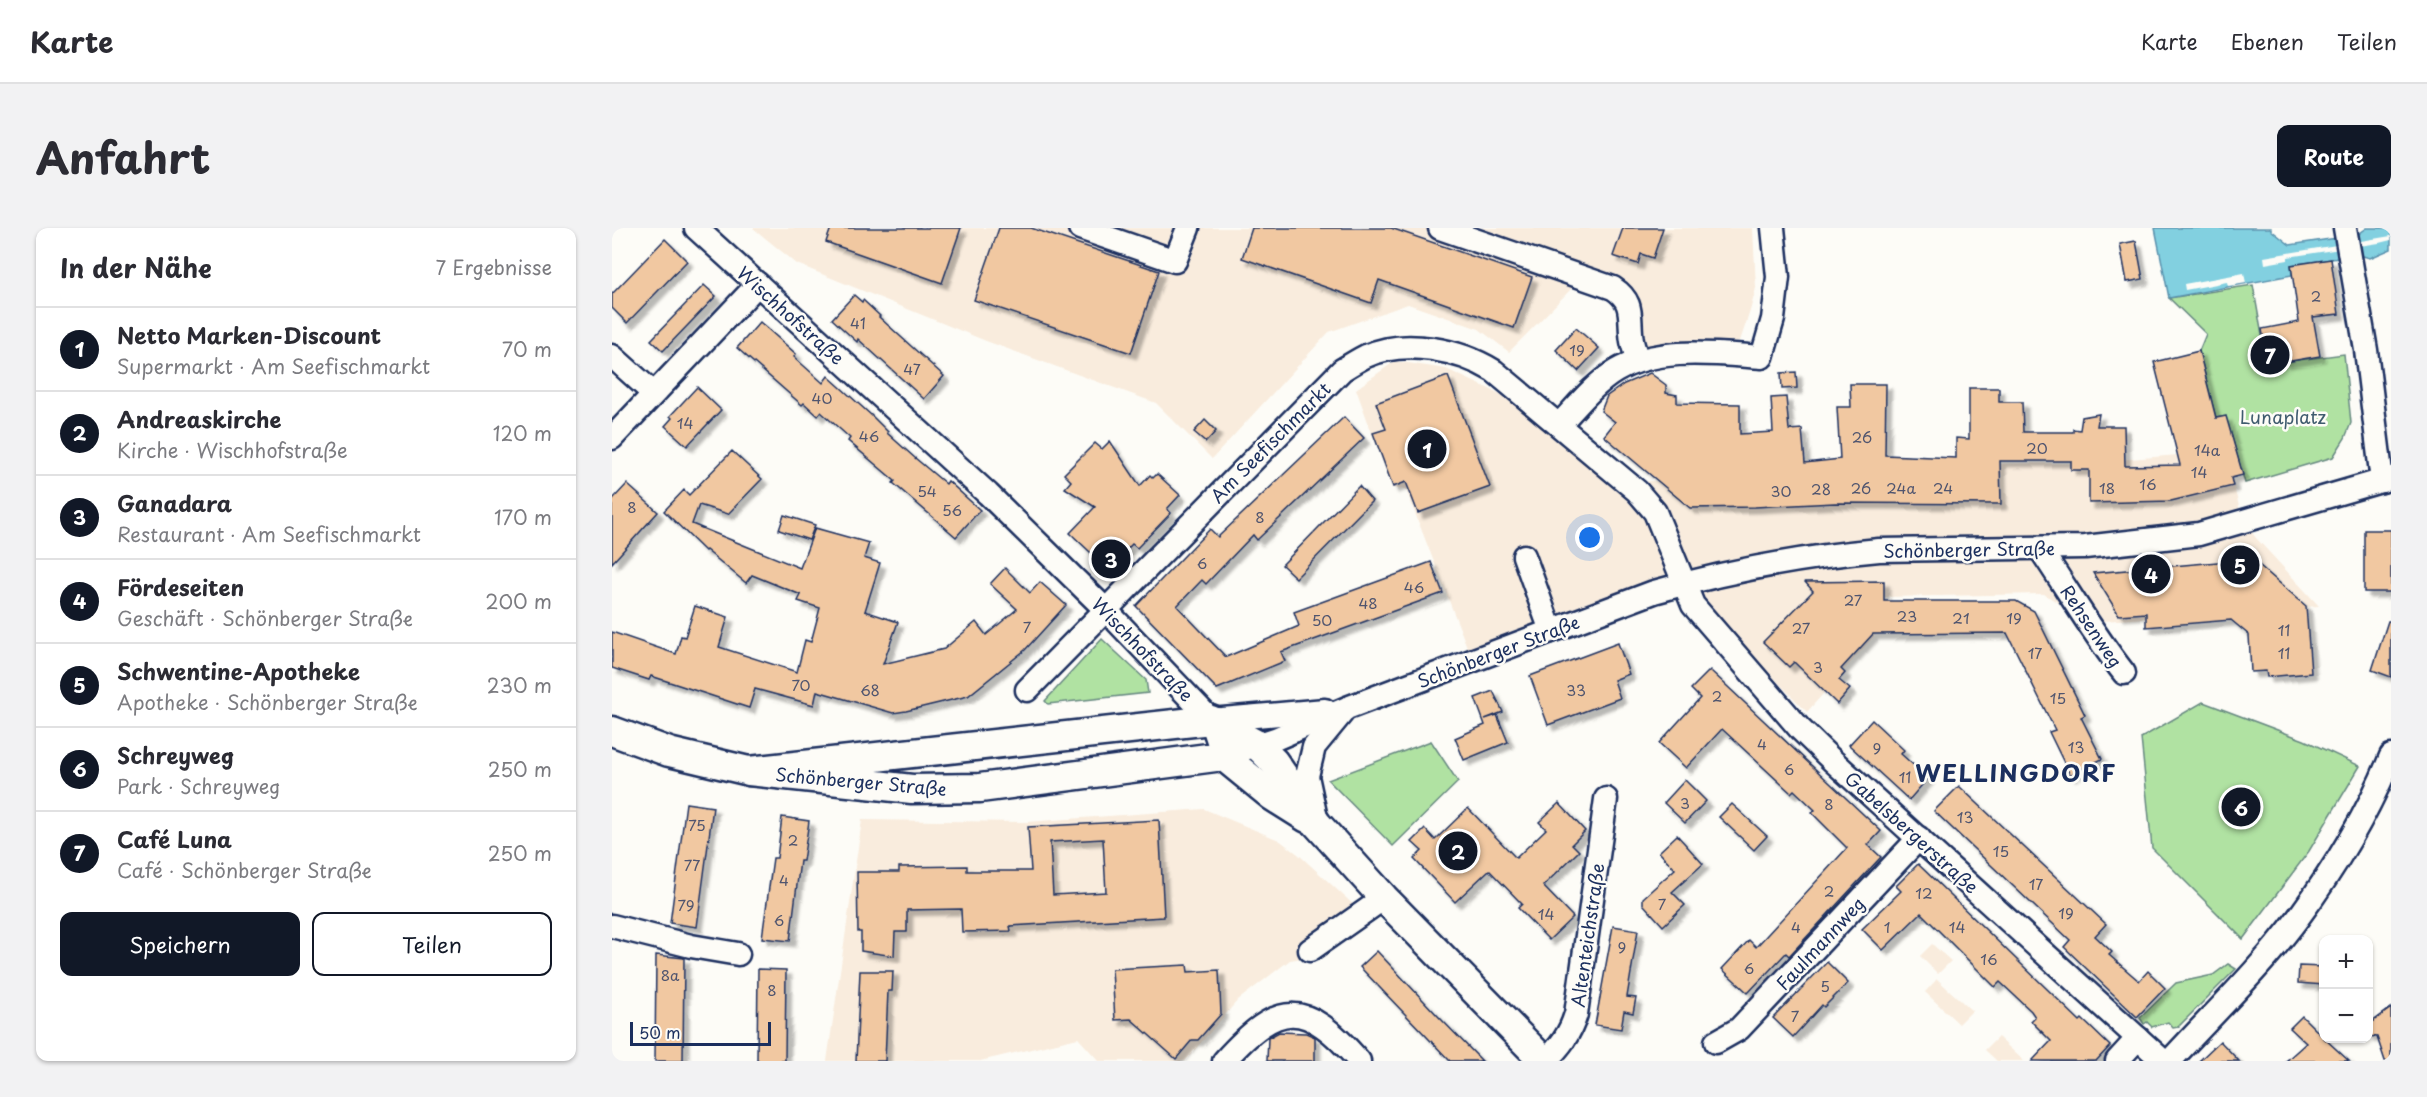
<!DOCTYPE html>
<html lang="de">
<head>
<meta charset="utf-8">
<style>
	:root { --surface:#fff; --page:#f2f2f3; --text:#2b2b33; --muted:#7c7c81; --line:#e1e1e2; --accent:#111827 }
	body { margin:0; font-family:"Playpen Sans",sans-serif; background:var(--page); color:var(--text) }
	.controls { position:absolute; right:18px; bottom:18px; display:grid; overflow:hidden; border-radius:12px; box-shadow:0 2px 4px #0004 }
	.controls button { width:54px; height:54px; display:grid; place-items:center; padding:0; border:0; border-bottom:2px solid var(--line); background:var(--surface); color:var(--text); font:30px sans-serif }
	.scale { position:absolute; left:18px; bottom:15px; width:141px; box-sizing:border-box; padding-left:6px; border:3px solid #1b2f5e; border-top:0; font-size:16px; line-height:21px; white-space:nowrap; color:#1b2f5e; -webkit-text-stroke:4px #fdfcf7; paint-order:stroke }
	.you { position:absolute; left:978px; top:310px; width:21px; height:21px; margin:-15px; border:4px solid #fff; border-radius:50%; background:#1a73e8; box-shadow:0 0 0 9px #1a73e833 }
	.badge { display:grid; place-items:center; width:39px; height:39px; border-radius:50%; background:var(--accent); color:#fff; font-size:20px; font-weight:700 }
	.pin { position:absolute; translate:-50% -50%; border:3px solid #fff; box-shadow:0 2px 6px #0006 }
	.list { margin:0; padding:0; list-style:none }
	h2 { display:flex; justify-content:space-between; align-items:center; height:78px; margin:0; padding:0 24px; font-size:26px }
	h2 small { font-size:20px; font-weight:400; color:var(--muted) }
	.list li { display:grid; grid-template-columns:39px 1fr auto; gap:18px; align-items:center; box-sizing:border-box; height:84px; padding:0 24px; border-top:2px solid var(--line) }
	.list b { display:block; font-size:22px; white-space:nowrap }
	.list p { margin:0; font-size:20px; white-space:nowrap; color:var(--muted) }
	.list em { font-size:20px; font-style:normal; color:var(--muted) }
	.actions { display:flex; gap:12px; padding:18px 24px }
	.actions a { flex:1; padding:14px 0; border:2px solid var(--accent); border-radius:12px; text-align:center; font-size:21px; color:var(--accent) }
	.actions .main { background:var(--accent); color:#fff }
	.map { position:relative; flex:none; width:1779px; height:833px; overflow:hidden; border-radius:12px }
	header { display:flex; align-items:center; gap:36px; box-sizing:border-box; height:84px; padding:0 30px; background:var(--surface); border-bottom:2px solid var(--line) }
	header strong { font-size:28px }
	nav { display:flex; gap:33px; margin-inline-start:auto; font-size:21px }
	.intro { display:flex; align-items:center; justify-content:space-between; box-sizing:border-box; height:144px; padding:0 36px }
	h1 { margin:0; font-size:42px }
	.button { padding:15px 27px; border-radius:12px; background:var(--accent); color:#fff; font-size:21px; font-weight:700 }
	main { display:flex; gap:36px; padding:0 36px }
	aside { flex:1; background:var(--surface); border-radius:12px; box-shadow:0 2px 4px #0004 }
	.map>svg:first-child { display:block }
</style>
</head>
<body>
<header>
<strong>Karte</strong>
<nav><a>Karte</a><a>Ebenen</a><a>Teilen</a></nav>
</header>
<div class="intro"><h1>Anfahrt</h1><a class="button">Route</a></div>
<main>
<aside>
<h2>In der Nähe<small>7 Ergebnisse</small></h2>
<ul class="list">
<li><span class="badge">1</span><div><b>Netto Marken-Discount</b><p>Supermarkt · Am Seefischmarkt</p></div><em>70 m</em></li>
<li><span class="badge">2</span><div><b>Andreaskirche</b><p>Kirche · Wischhofstraße</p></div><em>120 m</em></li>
<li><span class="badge">3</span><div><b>Ganadara</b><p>Restaurant · Am Seefischmarkt</p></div><em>170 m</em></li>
<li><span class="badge">4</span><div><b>Fördeseiten</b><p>Geschäft · Schönberger Straße</p></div><em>200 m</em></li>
<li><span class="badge">5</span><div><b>Schwentine-Apotheke</b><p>Apotheke · Schönberger Straße</p></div><em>230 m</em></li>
<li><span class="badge">6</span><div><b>Schreyweg</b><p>Park · Schreyweg</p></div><em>250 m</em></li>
<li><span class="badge">7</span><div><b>Café Luna</b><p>Café · Schönberger Straße</p></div><em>250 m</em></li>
</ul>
<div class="actions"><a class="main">Speichern</a><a>Teilen</a></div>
</aside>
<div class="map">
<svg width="1779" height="833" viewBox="0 0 1779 833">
	<defs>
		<filter id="shadow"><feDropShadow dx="5.5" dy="5.5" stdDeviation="1.5" flood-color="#0004"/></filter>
	</defs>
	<rect width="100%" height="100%" fill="#fdfcf7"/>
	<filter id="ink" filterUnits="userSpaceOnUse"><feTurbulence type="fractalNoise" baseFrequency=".0167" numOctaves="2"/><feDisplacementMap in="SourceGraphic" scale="12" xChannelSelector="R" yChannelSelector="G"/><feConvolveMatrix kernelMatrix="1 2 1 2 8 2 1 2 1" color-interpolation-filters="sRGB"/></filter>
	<g filter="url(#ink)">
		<g fill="#f9ecdd">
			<path d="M 141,0 L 1141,0 L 1144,60 L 1138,83 L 1128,113 L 1013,123 L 1012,72 L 965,55 L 897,124 L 867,101 L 796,76 L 717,104 L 600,231 L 544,175 L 374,113 L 185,36 Z"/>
			<path d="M 783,133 L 834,141 L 908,175 L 1002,256 L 1243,237 L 1471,235 L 1613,223 L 1630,290 L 1644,310 L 1707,378 L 1477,394 L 1432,366 L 1273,369 L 1272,397 L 1195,484 L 1062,347 L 857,424 L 794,262 L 780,260 L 744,161 Z"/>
			<path d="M 592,581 L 667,612 L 686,626 L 756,690 L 713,726 L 678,732 L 626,772 L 573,833 L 487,833 L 466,810 L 368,833 L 215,833 L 250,592 L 415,594 Z"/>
			<path d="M 1320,716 L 1339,733 L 1326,746 L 1308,728 Z"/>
			<path d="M 1325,751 L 1360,783 L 1347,796 L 1313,764 Z"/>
			<path d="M 1386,809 L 1412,833 L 1385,833 L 1373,822 Z"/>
		</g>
		<g fill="#b0e2a2" stroke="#668880" stroke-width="1.5">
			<path d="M 1641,57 L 1655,136 L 1732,126 L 1739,195 L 1733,210 L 1721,229 L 1633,255 L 1614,188 L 1604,190 L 1587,123 L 1594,106 L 1557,70 Z"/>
			<path d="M 490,411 L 534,452 L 536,465 L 436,476 L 433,473 Z"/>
			<path d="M 1591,474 L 1692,512 L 1748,538 L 1697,623 L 1631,711 L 1540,620 L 1529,510 Z"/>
			<path d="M 819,513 L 846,554 L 781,618 L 716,552 Z"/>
			<path d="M 1616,736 L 1624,741 L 1566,799 L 1561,800 L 1556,794 L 1540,799 L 1535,794 L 1532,796 L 1528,790 L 1564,755 L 1601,747 Z"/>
		</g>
		<path fill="#82d0e0" stroke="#5990ac" stroke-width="1.5" d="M 1543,0 L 1659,0 L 1659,2 L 1678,17 L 1745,7 L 1755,0 L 1779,0 L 1779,21 L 1758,30 L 1747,27 L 1679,37 L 1680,47 L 1557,70 Z"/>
		<g fill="#fdfcf7">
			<path d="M 1779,8 L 1779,12 L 1767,15 L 1676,29 L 1676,32 L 1653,36 L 1652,29 Z"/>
			<path d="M 1632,45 L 1634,55 L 1616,58 L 1615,54 L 1573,62 L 1572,56 Z"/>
		</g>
		<g fill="#f1c8a1" stroke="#1b2f5e" stroke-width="1.5" fill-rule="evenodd" filter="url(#shadow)">
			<path d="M 219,0 L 349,0 L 330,55 L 214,14 Z"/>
			<path d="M 387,0 L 419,0 L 547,43 L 519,125 L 362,72 Z"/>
			<path d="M 640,0 L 779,0 L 920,49 L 902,100 L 767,52 L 759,75 L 630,30 Z"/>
			<path d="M 1011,0 L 1051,0 L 1041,30 L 1029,26 L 1026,36 L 1001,28 Z"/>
			<path d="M 53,11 L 75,33 L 15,95 L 0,80 L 0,66 Z"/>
			<path d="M 1524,13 L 1531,51 L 1515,54 L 1508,16 Z"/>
			<path d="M 1719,31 L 1727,86 L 1701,89 L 1708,128 L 1673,134 L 1673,131 L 1655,133 L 1650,101 L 1687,94 L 1679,37 Z"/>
			<path d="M 92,57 L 104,68 L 51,123 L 39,112 Z"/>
			<path d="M 242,67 L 250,74 L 251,72 L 268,88 L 267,89 L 332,148 L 312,171 L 246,111 L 245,114 L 220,91 Z"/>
			<path d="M 148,94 L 184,126 L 182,129 L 211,155 L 216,148 L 259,187 L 276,204 L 275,205 L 303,230 L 334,256 L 336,253 L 368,282 L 344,309 L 281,255 L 283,253 L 236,213 L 238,210 L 209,184 L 206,188 L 192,175 L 190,177 L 125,120 Z"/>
			<path d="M 964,100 L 987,120 L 966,143 L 944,122 Z"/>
			<path d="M 1587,123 L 1604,190 L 1614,188 L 1631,247 L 1619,250 L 1621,258 L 1559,273 L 1477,275 L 1477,242 L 1459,242 L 1459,233 L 1388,233 L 1389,276 L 1223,275 L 1143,279 L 1078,280 L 992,208 L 1003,194 L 989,183 L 995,168 L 1012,156 L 1038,145 L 1054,157 L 1054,165 L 1065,167 L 1065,175 L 1128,176 L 1128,206 L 1161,204 L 1159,170 L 1174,169 L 1177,202 L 1190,201 L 1193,235 L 1228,231 L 1225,179 L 1239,179 L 1238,156 L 1274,156 L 1273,227 L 1344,230 L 1344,210 L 1357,211 L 1357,160 L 1387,160 L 1387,174 L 1410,174 L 1411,204 L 1461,204 L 1461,201 L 1468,202 L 1470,189 L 1487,186 L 1485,198 L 1512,198 L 1513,238 L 1568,237 L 1542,134 Z"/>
			<path d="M 1184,144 L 1185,160 L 1170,161 L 1169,145 Z"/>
			<path d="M 836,148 L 878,259 L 806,285 L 794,254 L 781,259 L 761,205 L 774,201 L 764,175 Z"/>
			<path d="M 85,159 L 109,182 L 75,218 L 53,198 L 60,190 L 58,188 Z"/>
			<path d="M 732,189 L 752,210 L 645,312 L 641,307 L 594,356 L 590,352 L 565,378 L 614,429 L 687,398 L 682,384 L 819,334 L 831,365 L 669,424 L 673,433 L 605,461 L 524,378 L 598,301 L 606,309 Z"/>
			<path d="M 593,192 L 604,203 L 594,214 L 582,204 Z"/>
			<path d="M 498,213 L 528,258 L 538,247 L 541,250 L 545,246 L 568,267 L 555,281 L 559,285 L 525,320 L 520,316 L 496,341 L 458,305 L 483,279 L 453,260 L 459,253 L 452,246 L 483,215 L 490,221 Z"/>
			<path d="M 120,223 L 150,251 L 116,286 L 87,277 L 80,296 L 188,340 L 203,300 L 257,315 L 252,330 L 268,335 L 253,383 L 286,394 L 271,436 L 332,421 L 364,394 L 374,407 L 405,381 L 378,356 L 393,340 L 418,365 L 428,354 L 454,377 L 413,422 L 356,468 L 294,483 L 281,485 L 205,463 L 202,477 L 143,461 L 137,480 L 39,448 L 37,452 L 0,440 L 0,404 L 64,426 L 69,408 L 73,409 L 83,378 L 116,389 L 107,419 L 185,444 L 193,412 L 199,414 L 208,380 L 186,373 L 189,367 L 140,347 L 134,355 L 94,322 L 93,323 L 52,283 L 72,262 L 77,267 Z"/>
			<path d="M 15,256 L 46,284 L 0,335 L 0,272 Z"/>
			<path d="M 747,258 L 760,273 L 684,350 L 670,337 Z"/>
			<path d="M 172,287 L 203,297 L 197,312 L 167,302 Z"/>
			<rect x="1752" y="302" width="27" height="62"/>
			<path d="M 1640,331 L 1694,378 L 1699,445 L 1655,449 L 1654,443 L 1639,444 L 1637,407 L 1619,392 L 1534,399 L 1534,385 L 1507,387 L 1481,345 Z"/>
			<path d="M 1272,353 L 1272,373 L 1404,373 L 1422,383 L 1473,487 L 1469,489 L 1490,531 L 1458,547 L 1437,504 L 1443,502 L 1395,405 L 1261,406 L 1229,441 L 1233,445 L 1227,452 L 1238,461 L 1225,476 L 1182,434 L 1177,439 L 1151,414 L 1201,363 L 1193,354 Z"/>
			<path d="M 1776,393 L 1779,393 L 1779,449 L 1760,442 Z"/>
			<path d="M 1006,415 L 1017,446 L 1002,452 L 1008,470 L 936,497 L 918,448 Z"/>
			<path d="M 1098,442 L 1269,603 L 1256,617 L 1269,629 L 1177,728 L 1174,725 L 1136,765 L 1110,741 L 1137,712 L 1144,719 L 1235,620 L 1200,585 L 1203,582 L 1182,562 L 1179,565 L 1110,501 L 1074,540 L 1047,515 L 1088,470 L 1079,461 Z"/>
			<path d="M 881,463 L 891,484 L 873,491 L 885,487 L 896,514 L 852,532 L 843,510 L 873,497 L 863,470 Z"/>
			<path d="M 1260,492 L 1292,522 L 1289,526 L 1316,550 L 1297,572 L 1237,517 Z"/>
			<path d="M 1073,552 L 1094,573 L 1073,595 L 1052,575 Z"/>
			<path d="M 1347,558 L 1494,696 L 1483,708 L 1500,724 L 1497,727 L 1527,753 L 1536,743 L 1553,760 L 1525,789 L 1452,719 L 1458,712 L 1322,583 Z"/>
			<path d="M 74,575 L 101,579 L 85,699 L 58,695 Z"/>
			<path d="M 947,575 L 973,603 L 960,616 L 967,623 L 931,658 L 961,689 L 937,712 L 906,680 L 910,676 L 877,642 L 843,674 L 802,631 L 810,623 L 800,614 L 813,601 L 823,612 L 856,580 L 904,630 L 934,601 L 927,594 Z"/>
			<path d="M 1120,576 L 1155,608 L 1142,622 L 1107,589 Z"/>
			<path d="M 170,589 L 197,593 L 191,633 L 188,633 L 178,713 L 150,710 L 161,630 L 165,630 Z"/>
			<path d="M 547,592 L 552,689 L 398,698 L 399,703 L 350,704 L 349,681 L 295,682 L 295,704 L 283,704 L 282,728 L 249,723 L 249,704 L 246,704 L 245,644 L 287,644 L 287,639 L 355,638 L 355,643 L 419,643 L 416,599 ZM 491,611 L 494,664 L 441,667 L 438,614 Z"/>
			<path d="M 1065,607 L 1091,636 L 1060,664 L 1073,677 L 1051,698 L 1031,676 L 1031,670 L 1063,641 L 1047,624 Z"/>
			<path d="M 1306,636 L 1468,793 L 1470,791 L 1498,818 L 1484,833 L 1420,833 L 1439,813 L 1419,793 L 1423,789 L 1419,783 L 1388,754 L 1383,759 L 1309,685 L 1271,722 L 1250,701 L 1289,663 L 1284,658 Z"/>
			<path d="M 1001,698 L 1026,702 L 1015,769 L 1024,770 L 1021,785 L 1012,783 L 1009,801 L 983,797 Z"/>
			<path d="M 765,723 L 826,788 L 870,833 L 838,833 L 769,761 L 748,739 Z"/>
			<path d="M 44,727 L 72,730 L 71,833 L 43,833 Z"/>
			<path d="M 1215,734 L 1236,755 L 1212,779 L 1210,777 L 1181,809 L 1161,790 Z"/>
			<path d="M 575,737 L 576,744 L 607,742 L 609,786 L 586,812 L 580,812 L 564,831 L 519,791 L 503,792 L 500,741 Z"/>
			<path d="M 1687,738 L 1712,739 L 1712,757 L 1686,755 Z"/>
			<path d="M 146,741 L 174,742 L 173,833 L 145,833 Z"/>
			<path d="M 248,743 L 281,743 L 280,763 L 276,763 L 273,833 L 244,833 Z"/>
			<path d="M 1779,780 L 1779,833 L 1773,833 L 1765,809 L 1756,808 L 1756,797 Z"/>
			<path d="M 1690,788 L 1712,810 L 1737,833 L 1674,833 L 1694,815 L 1678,800 Z"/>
			<path d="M 667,804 L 694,805 L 703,809 L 703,833 L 655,833 L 656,810 Z"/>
			<path d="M 1608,813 L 1627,833 L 1587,833 Z"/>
		</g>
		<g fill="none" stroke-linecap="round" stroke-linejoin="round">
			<defs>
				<g id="minor">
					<path d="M 84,0 L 376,266 L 493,381 L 599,492 L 611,528 L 663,511 L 735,480 L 1042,364 C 1116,343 1190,329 1267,322 L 1473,319 L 1587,306 L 1779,250"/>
					<path d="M 468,0 L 563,33 L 576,0"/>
					<path d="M 828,0 L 1001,60 C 1024,75 1016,90 1020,113 C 1021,119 1024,126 1026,132"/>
					<path d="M 1733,0 L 1754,122 L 1770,253"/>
					<path d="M 0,128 L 41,165"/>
					<path d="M 947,197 C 964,179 982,156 1004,143 C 1046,118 1104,126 1150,129 L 1161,91 L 1166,49 L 1161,0"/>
					<path d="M 0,210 L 146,56"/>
					<path d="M 1428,321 C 1456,362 1481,406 1512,445"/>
					<path d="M 912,328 L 939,403"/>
					<path d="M 415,462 L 730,142 C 738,137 746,132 754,128 C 793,110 848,122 882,143 L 1025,263 L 1043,284 L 1081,377 L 1188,501 L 1221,533 L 1551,833"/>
					<path d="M 599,492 L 713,482"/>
					<path d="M 704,590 L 695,548 L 702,519 L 730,485"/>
					<path d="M 0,698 L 79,718 L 126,726"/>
					<path d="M 698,722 L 772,670"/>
					<path d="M 1104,814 L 1127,801 L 1307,610"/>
					<path d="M 612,833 C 667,772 693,771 747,833"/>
					<path d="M 933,833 C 948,819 958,806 964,786 L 994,571"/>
					<path d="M 1505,833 L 1526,810"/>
					<path d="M 1558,833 C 1601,786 1648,741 1686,690 C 1722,641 1756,585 1779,528"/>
				</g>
				<g id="major">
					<path d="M 0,503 L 57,524 L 137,543 L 300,561 L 368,560 L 611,528 L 660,568 L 695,590"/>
					<path d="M 137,543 L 599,492 L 644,516 L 662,534 L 705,596 L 772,670 L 932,833"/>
				</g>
			</defs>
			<use href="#minor" stroke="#1b2f5e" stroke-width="27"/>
			<use href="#major" stroke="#1b2f5e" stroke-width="33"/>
			<use href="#minor" stroke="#fdfcf7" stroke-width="22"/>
			<use href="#major" stroke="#fdfcf7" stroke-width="28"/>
		</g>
	</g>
	<g text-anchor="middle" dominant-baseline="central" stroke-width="5" stroke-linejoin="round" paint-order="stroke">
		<g font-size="15" fill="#50556f">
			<text x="1704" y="67">2</text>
			<text x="246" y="94">41</text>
			<text x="965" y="121">19</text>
			<text x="300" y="140">47</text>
			<text x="210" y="169">40</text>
			<text x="73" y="194">14</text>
			<text x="257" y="207">46</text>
			<text x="1250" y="208">26</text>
			<text x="1425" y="219">20</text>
			<text x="1595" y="221">14a</text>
			<text x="1587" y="243">14</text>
			<text x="1536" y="255">16</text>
			<text x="1249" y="259">26</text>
			<text x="1289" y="259">24a</text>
			<text x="1331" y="259">24</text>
			<text x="1495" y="259">18</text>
			<text x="1209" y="260">28</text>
			<text x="315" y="262">54</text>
			<text x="1169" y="262">30</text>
			<text x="20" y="278">8</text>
			<text x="340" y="281">56</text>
			<text x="648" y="288">8</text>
			<text x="590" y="334">6</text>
			<text x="802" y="358">46</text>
			<text x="1241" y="371">27</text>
			<text x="756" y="374">48</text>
			<text x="1295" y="387">23</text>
			<text x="1349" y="389">21</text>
			<text x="1402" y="389">19</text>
			<text x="710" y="391">50</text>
			<text x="415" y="398">7</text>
			<text x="1189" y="399">27</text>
			<text x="1672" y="401">11</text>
			<text x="1423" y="424">17</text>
			<text x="1672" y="424">11</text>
			<text x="1206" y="438">3</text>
			<text x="189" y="456">70</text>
			<text x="258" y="461">68</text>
			<text x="964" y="461">33</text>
			<text x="1105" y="467">2</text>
			<text x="1446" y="469">15</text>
			<text x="1150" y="515">4</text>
			<text x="1464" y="518">13</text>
			<text x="1265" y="519">9</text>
			<text x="1177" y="540">6</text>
			<text x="1293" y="548">11</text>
			<text x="1073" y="574">3</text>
			<text x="1217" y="575">8</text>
			<text x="1353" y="588">13</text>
			<text x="85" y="596">75</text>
			<text x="181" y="611">2</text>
			<text x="1389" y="622">15</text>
			<text x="80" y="636">77</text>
			<text x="172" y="651">4</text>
			<text x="1424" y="655">17</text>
			<text x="1217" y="662">2</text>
			<text x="1312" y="664">12</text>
			<text x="1050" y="675">7</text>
			<text x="74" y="676">79</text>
			<text x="1454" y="684">19</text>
			<text x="934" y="685">14</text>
			<text x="167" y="691">6</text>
			<text x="1184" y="698">4</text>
			<text x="1275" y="698">1</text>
			<text x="1345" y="698">14</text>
			<text x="1010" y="718">9</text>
			<text x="1377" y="730">16</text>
			<text x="1137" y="739">6</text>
			<text x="58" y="746">8a</text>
			<text x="1213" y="757">5</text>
			<text x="160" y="761">8</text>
			<text x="1183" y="787">7</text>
		</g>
		<g font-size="18" fill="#1b2f5e" stroke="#fdfcf7">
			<text transform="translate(179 87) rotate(42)">Wischhofstraße</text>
			<text transform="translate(658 214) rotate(-45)">Am Seefischmarkt</text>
			<text transform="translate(1357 321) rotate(-1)">Schönberger Straße</text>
			<text transform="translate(1480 398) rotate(56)">Rehsenweg</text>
			<text transform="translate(531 421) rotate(46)">Wischhofstraße</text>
			<text transform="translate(886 423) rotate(-21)">Schönberger Straße</text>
			<text transform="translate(249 553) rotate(5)">Schönberger Straße</text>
			<text transform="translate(1300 604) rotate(42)">Gabelsbergerstraße</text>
			<text transform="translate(975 707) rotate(-82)">Altenteichstraße</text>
			<text transform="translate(1208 715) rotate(-47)">Faulmannweg</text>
		</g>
		<g font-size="18" fill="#405c6f" stroke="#fdfcf7">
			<text x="1671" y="188">Lunaplatz</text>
		</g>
		<g font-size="24" font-weight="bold" letter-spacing="1.5" fill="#1b2f5e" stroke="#fdfcf7">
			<text x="1404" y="544">WELLINGDORF</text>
		</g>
	</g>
</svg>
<div class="controls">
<button>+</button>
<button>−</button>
</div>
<div class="scale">50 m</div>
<div class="you"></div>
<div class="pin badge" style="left:815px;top:221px">1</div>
<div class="pin badge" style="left:846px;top:623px">2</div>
<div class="pin badge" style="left:499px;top:331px">3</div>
<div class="pin badge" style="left:1539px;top:346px">4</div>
<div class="pin badge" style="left:1628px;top:337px">5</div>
<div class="pin badge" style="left:1629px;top:579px">6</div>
<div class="pin badge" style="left:1658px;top:127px">7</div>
</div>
</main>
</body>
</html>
